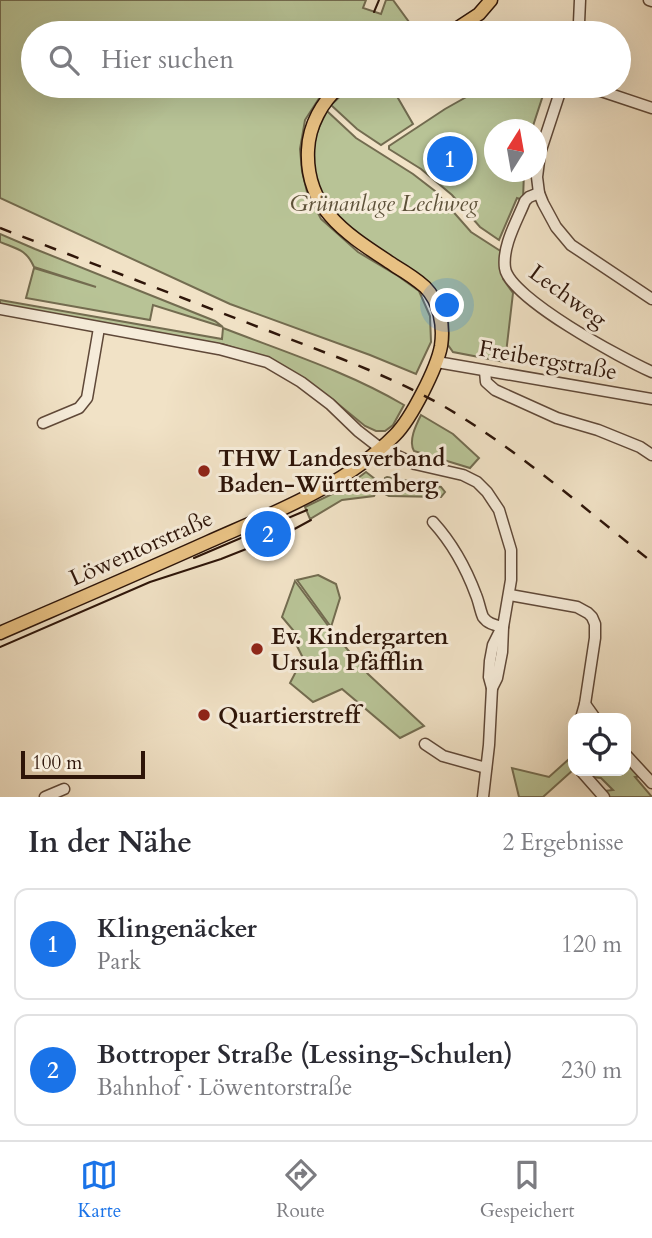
<!DOCTYPE html>
<html lang="de">
<head>
<meta charset="utf-8">
<style>
	:root { --surface:#fff; --page:#f2f2f3; --text:#2b2b33; --muted:#7c7c81; --line:#e1e1e2; --accent:#1a73e8 }
	body { margin:0; font-family:Cardo,serif; background:var(--page); color:var(--text) }
	.controls { position:absolute; right:21px; bottom:21px; display:grid; overflow:hidden; border-radius:14px; box-shadow:0 7px 28px #0002 }
	.controls button { width:63px; height:63px; display:grid; place-items:center; padding:0; border:0; border-bottom:2px solid var(--line); background:var(--surface); color:var(--text); font:35px sans-serif }
	.compass { position:absolute; left:484px; top:119px; width:63px; height:63px; border-radius:50%; background:var(--surface); box-shadow:0 7px 28px #0002; rotate:11deg }
	.scale { position:absolute; left:21px; bottom:18px; width:124px; box-sizing:border-box; padding-left:7px; border:4px solid #2e1509; border-top:0; font-size:19px; line-height:24px; white-space:nowrap; color:#2e1509; -webkit-text-stroke:5px #f6ecda; paint-order:stroke }
	.you { position:absolute; left:448px; top:306px; width:24px; height:24px; margin:-18px; border:5px solid #fff; border-radius:50%; background:#1a73e8; box-shadow:0 0 0 10px #1a73e833 }
	.badge { display:grid; place-items:center; width:46px; height:46px; border-radius:50%; background:var(--accent); color:#fff; font-size:23px; font-weight:700 }
	.pin { position:absolute; translate:-50% -50%; border:4px solid #fff; box-shadow:0 2px 7px #0006 }
	.list { margin:0; padding:0; list-style:none }
	h2 { display:flex; justify-content:space-between; align-items:center; height:91px; margin:0; padding:0 28px; font-size:30px }
	h2 small { font-size:23px; font-weight:400; color:var(--muted) }
	.list li { display:grid; grid-template-columns:46px 1fr auto; gap:21px; align-items:center; box-sizing:border-box; height:112px; margin:0 14px 14px; padding:0 14px; border:2px solid var(--line); border-radius:14px }
	.list b { display:block; font-size:26px; white-space:nowrap }
	.list p { margin:0; font-size:23px; white-space:nowrap; color:var(--muted) }
	.list em { font-size:23px; font-style:normal; color:var(--muted) }
	.icon { flex:none; width:38px; height:38px; fill:none; stroke:currentColor; stroke-width:2; stroke-linecap:round; stroke-linejoin:round }
	.map { position:relative; flex:none; width:652px; height:797px; overflow:hidden }
	.search { position:absolute; background:var(--surface); box-shadow:0 7px 28px #0002; left:21px; right:21px; top:21px; height:77px; display:flex; align-items:center; gap:18px; box-sizing:border-box; padding:0 24px; border-radius:38px; color:var(--muted); font-size:26px }
	.sheet { height:343px; background:var(--surface) }
	nav { display:flex; justify-content:space-around; align-items:center; box-sizing:border-box; height:98px; border-top:2px solid var(--line); background:var(--surface); font-size:19px; color:var(--muted) }
	nav a { display:grid; justify-items:center; gap:4px }
	nav .on { color:var(--accent) }
	.map>svg:first-child { display:block }
</style>
</head>
<body>
<div class="map">
<svg width="652" height="797" viewBox="0 0 652 797">
	<rect width="100%" height="100%" fill="#f1e2c6"/>
	<filter id="stains"><feTurbulence type="fractalNoise" baseFrequency=".00286" numOctaves="4"/><feColorMatrix values="0 0 0 0 .2 0 0 0 0 .09 0 0 0 0 .02 0 0 0 .5 -.17"/></filter>
	<radialGradient id="worn" r=".72"><stop offset=".6" stop-color="#630" stop-opacity="0"/><stop offset="1" stop-color="#630" stop-opacity=".3"/></radialGradient>
	<g fill="#b8c396" stroke="#736c50" stroke-width="2">
		<path d="M 0,0 L 366,0 L 363,8 L 381,14 L 386,0 L 393,0 L 417,33 L 33,33 L 33,86 L 327,86 L 305,120 L 300,149 L 302,171 L 307,192 L 321,219 L 358,252 L 398,276 L 419,291 L 430,316 L 431,342 L 416,374 L 370,355 L 230,304 L 0,198 Z"/>
		<path d="M 351,86 L 391,86 L 413,124 L 381,145 L 357,129 L 331,105 Z"/>
		<path d="M 486,86 L 546,86 L 532,129 L 494,130 L 494,172 L 524,172 L 523,200 L 517,198 L 499,240 L 480,227 L 452,195 L 421,169 L 389,149 L 389,146 L 445,109 Z"/>
		<path d="M 327,111 L 356,138 L 413,174 L 435,191 L 471,232 L 502,252 L 503,279 L 513,293 L 505,362 L 453,352 L 448,345 C 450,318 448,300 427,281 C 376,247 298,211 316,136 C 318,128 323,119 327,111 Z"/>
		<path d="M 0,234 L 35,249 L 215,321 L 223,327 L 153,305 L 150,320 L 26,298 L 34,268 L 96,287 L 34,267 C 26,249 17,249 0,242 Z"/>
		<path d="M 0,300 L 222,339 L 223,328 C 285,352 348,372 404,405 L 393,425 L 385,431 L 376,431 L 365,426 L 332,399 L 262,357 L 222,344 L 221,345 L 0,307 Z"/>
		<path d="M 421,415 L 453,434 L 479,458 L 470,468 L 414,451 C 408,441 416,425 421,415 Z"/>
		<path d="M 366,472 L 375,479 L 375,494 L 374,496 L 342,500 L 310,519 L 305,507 L 355,483 L 354,481 Z"/>
		<path d="M 387,477 L 441,487 L 445,492 L 441,497 L 389,496 L 385,494 L 384,490 L 385,478 Z"/>
		<path d="M 318,575 L 336,584 L 340,598 L 331,627 L 297,580 Z"/>
		<path d="M 295,581 L 332,631 L 368,674 L 424,726 L 400,738 L 342,689 L 313,702 L 290,683 L 303,658 L 290,632 L 293,630 L 282,617 Z"/>
		<path d="M 569,759 L 573,770 L 543,797 L 519,797 L 512,768 L 549,777 Z"/>
		<path d="M 626,765 L 633,766 L 642,776 L 635,777 L 652,797 L 609,797 L 604,791 L 613,790 L 601,778 L 591,777 L 587,771 L 626,771 Z"/>
	</g>
	<g fill="none" stroke-linecap="round" stroke-linejoin="round">
		<defs>
			<g id="minor">
				<path d="M 649,0 L 652,1"/>
				<path d="M 576,33 L 579,23 L 580,0"/>
				<path d="M 562,86 L 540,153 L 537,177 L 539,193 L 543,203 L 556,227 L 571,245 L 652,299"/>
				<path d="M 586,86 L 652,108"/>
				<path d="M 539,193 L 529,197 L 525,201 C 517,221 502,246 505,268 C 509,298 623,359 652,372"/>
				<path d="M 0,309 L 219,349 L 267,362 L 301,382 L 330,404 L 358,431 L 380,448 L 415,464 L 463,475 L 477,482 L 487,492 L 499,510 L 511,550 L 511,580 L 503,627 L 502,652 L 497,678 L 492,688"/>
				<path d="M 437,362 L 652,399"/>
				<path d="M 485,371 L 486,382 L 495,390 L 557,418 L 598,430 L 640,447 L 652,455"/>
				<path d="M 43,423 L 79,408 L 87,398 L 99,328"/>
				<path d="M 433,522 C 453,544 466,568 476,595 C 479,602 480,610 483,617 C 488,624 495,625 503,627"/>
				<path d="M 510,595 L 577,607 L 588,613 L 592,617 L 595,624 L 595,638 L 585,704 L 581,718"/>
				<path d="M 585,704 L 595,718"/>
				<path d="M 425,744 L 443,756 L 486,768"/>
				<path d="M 626,755 L 652,783"/>
				<path d="M 581,771 L 604,797"/>
				<path d="M 45,797 L 64,789"/>
				<path d="M 483,797 L 489,745 L 492,688 L 489,677 L 490,661 L 493,645 L 501,629"/>
			</g>
			<g id="major">
				<path d="M 450,33 L 479,14 L 491,0"/>
				<path d="M 0,633 C 69,603 139,573 208,542 C 273,513 345,486 395,435 C 411,419 437,368 441,346 C 444,326 440,302 425,287 C 416,279 405,272 395,266 C 350,236 305,211 308,150 C 309,125 322,102 340,86"/>
			</g>
		</defs>
		<use href="#minor" stroke="#5f4838" stroke-width="13"/>
		<use href="#major" stroke="#2e1509" stroke-width="15"/>
		<use href="#minor" stroke="#f6ecda" stroke-width="10"/>
		<use href="#major" stroke="#e8c183" stroke-width="12"/>
		<g stroke="#2e1509" stroke-width="2">
			<path d="M 374,12 L 379,0"/>
			<path d="M 194,558 L 307,510"/>
			<path d="M 0,647 L 150,582 L 221,559 L 289,532 L 311,520"/>
		</g>
		<path stroke="#2e1509" stroke-width="2.5" stroke-dasharray="12 12" stroke-linecap="butt" d="M 0,228 L 342,359 C 377,373 412,388 445,407 C 517,449 586,510 652,562"/>
	</g>
	<g fill="#8f2418" stroke="#f6ecda" stroke-width="2.5">
		<circle cx="204" cy="471" r="7"/>
		<circle cx="257" cy="649" r="7"/>
		<circle cx="204" cy="715" r="7"/>
	</g>
	<g text-anchor="middle" dominant-baseline="central" stroke-width="6" stroke-linejoin="round" paint-order="stroke">
		<g font-size="23" font-style="italic" fill="#5e523a" stroke="#f6ecda">
			<text x="384" y="203">Grünanlage Lechweg</text>
		</g>
		<g font-size="23" fill="#2e1509" stroke="#f6ecda">
			<text transform="translate(568 296) rotate(36)">Lechweg</text>
			<text transform="translate(548 360) rotate(10)">Freibergstraße</text>
			<text transform="translate(141 548) rotate(-24)">Löwentorstraße</text>
		</g>
		<g font-size="23" font-weight="bold" fill="#2e1509" stroke="#f6ecda" text-anchor="start">
			<text x="218" y="458">THW Landesverband<tspan x="218" dy="26">Baden-Württemberg</tspan></text>
			<text x="271" y="636">Ev. Kindergarten<tspan x="271" dy="26">Ursula Pfäfflin</tspan></text>
			<text x="218" y="715">Quartierstreff</text>
		</g>
	</g>
	<rect width="100%" height="100%" filter="url(#stains)"/>
	<rect width="100%" height="100%" fill="url(#worn)"/>
</svg>
<div class="controls">
<button><svg class="icon" aria-label="locate" viewBox="0 0 24 24"><circle cx="12" cy="12" r="6"/><path d="M12 2v4M12 18v4M2 12h4M18 12h4"/></svg></button>
</div>
<svg class="compass" viewBox="-18 -18 36 36"><path d="M0-13l5 13h-10z" fill="#e53935"/><path d="M0 13l5-13h-10z" fill="#7c7c81"/></svg>
<div class="scale">100 m</div>
<div class="you"></div>
<div class="pin badge" style="left:450px;top:159px">1</div>
<div class="pin badge" style="left:268px;top:534px">2</div>
<div class="search"><svg class="icon" aria-label="search" viewBox="0 0 24 24"><circle cx="10" cy="10" r="6"/><path d="M15 15l6 6"/></svg>Hier suchen</div>
</div>
<section class="sheet">
<h2>In der Nähe<small>2 Ergebnisse</small></h2>
<ul class="list">
<li><span class="badge">1</span><div><b>Klingenäcker</b><p>Park</p></div><em>120 m</em></li>
<li><span class="badge">2</span><div><b>Bottroper Straße (Lessing-Schulen)</b><p>Bahnhof · Löwentorstraße</p></div><em>230 m</em></li>
</ul>
</section>
<nav>
<a class="on"><svg class="icon" aria-label="map" viewBox="0 0 24 24"><path d="M3 6l6-2 6 2 6-2v14l-6 2-6-2-6 2zM9 4v14M15 6v14"/></svg>Karte</a>
<a><svg class="icon" aria-label="directions" viewBox="0 0 24 24"><path d="M12 3l9 9-9 9-9-9zM9 14v-3h6M13 9l2 2-2 2"/></svg>Route</a>
<a><svg class="icon" aria-label="saved" viewBox="0 0 24 24"><path d="M7 4h10v16l-5-4-5 4z"/></svg>Gespeichert</a>
</nav>
</body>
</html>
